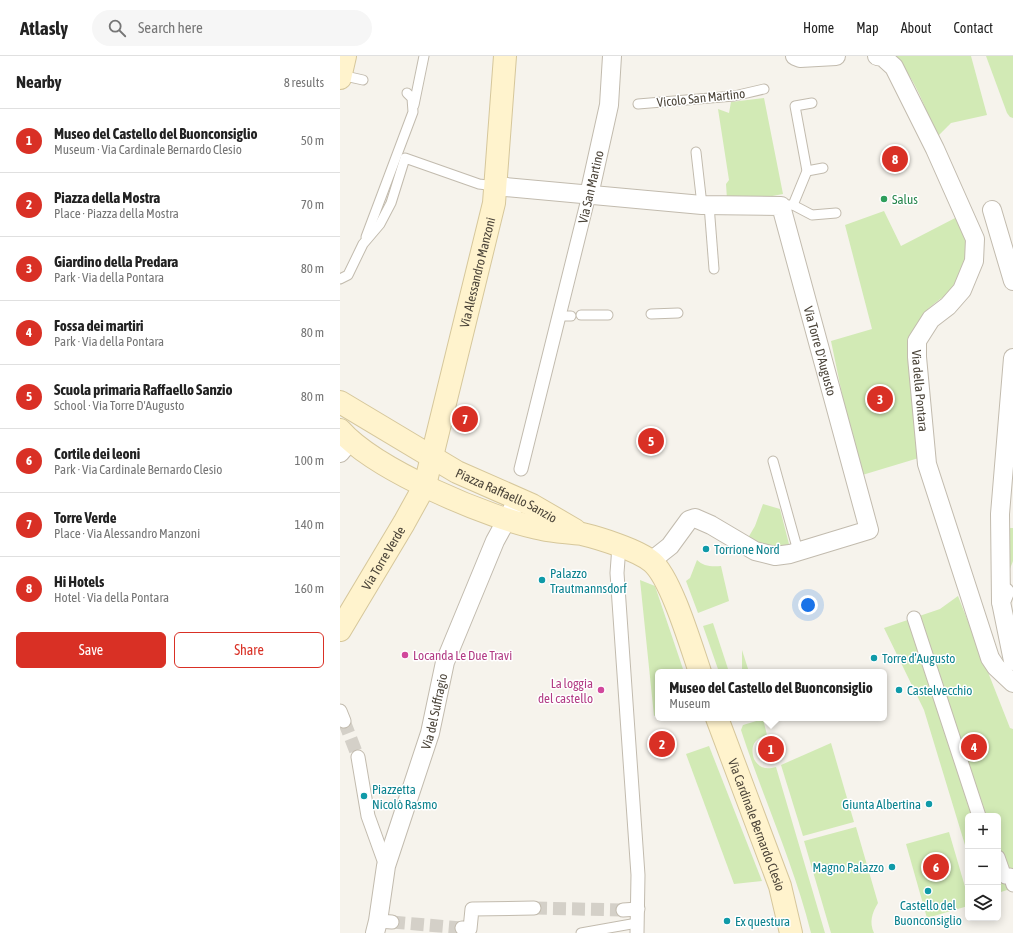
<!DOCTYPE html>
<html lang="en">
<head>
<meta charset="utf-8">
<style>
	:root { --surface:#fff; --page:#f6f6f6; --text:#222; --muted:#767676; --line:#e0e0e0; --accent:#d93025 }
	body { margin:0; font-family:"Asap Condensed",sans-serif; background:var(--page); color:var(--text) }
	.controls { position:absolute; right:12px; bottom:12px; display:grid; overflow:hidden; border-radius:6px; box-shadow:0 2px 10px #0003 }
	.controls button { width:36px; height:36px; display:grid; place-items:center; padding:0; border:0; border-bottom:1px solid var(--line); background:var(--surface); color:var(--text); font:20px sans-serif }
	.you { position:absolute; left:468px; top:549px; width:14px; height:14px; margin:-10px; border:3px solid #fff; border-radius:50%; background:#1a73e8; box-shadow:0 0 0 6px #1a73e833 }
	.badge { display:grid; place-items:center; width:26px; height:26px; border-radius:50%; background:var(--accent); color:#fff; font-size:13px; font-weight:700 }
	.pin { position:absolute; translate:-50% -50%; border:2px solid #fff; box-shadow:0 1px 4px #0006 }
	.popup { position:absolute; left:315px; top:613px; width:232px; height:52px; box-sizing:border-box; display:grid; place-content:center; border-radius:6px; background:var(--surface); filter:drop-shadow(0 1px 3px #0005); font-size:13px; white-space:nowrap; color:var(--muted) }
	.popup b { font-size:15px; color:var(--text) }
	.popup::after { content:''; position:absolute; left:50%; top:100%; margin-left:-8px; border:8px solid transparent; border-top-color:var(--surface) }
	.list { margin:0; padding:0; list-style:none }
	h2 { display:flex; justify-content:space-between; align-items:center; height:52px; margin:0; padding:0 16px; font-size:17px }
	h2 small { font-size:13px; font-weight:400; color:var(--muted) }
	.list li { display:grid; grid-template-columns:26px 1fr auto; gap:12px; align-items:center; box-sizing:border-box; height:64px; padding:0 16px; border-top:1px solid var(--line) }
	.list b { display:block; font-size:15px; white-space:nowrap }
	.list p { margin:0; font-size:13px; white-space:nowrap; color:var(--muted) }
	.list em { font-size:13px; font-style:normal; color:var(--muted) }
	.actions { display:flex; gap:8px; padding:12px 16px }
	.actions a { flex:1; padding:9px 0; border:1px solid var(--accent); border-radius:6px; text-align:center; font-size:14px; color:var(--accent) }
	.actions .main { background:var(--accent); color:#fff }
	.icon { flex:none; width:22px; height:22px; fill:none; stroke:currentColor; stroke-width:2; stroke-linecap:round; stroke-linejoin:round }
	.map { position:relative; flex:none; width:673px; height:877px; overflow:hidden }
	header { display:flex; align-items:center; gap:24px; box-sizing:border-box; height:56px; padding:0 20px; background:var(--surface); border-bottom:1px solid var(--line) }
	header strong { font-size:19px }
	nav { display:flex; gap:22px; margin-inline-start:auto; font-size:14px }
	.search { width:280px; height:36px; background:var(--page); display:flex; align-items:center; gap:10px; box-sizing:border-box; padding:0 14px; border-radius:22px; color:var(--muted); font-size:15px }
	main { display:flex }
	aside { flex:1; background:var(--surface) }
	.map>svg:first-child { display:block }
</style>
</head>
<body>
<header>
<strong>Atlasly</strong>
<div class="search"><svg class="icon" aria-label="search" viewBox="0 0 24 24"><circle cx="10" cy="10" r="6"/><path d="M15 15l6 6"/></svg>Search here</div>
<nav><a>Home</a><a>Map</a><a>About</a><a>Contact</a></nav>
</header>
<main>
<aside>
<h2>Nearby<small>8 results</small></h2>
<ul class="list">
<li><span class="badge">1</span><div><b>Museo del Castello del Buonconsiglio</b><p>Museum · Via Cardinale Bernardo Clesio</p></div><em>50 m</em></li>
<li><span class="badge">2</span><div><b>Piazza della Mostra</b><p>Place · Piazza della Mostra</p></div><em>70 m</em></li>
<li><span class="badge">3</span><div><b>Giardino della Predara</b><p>Park · Via della Pontara</p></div><em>80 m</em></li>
<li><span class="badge">4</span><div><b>Fossa dei martiri</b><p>Park · Via della Pontara</p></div><em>80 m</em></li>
<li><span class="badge">5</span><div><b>Scuola primaria Raffaello Sanzio</b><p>School · Via Torre D'Augusto</p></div><em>80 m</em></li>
<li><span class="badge">6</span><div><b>Cortile dei leoni</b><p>Park · Via Cardinale Bernardo Clesio</p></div><em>100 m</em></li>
<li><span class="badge">7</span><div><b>Torre Verde</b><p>Place · Via Alessandro Manzoni</p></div><em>140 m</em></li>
<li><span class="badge">8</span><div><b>Hi Hotels</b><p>Hotel · Via della Pontara</p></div><em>160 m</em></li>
</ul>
<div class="actions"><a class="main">Save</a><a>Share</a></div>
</aside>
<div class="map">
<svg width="673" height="877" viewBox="0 0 673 877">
	<rect width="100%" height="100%" fill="#f6f3ec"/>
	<g fill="#d2eab5">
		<path d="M 552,0 L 631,0 L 647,59 L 611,67 L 597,81 C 585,53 576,20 552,0 Z"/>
		<path d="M 646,0 L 673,0 L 673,62 L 670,61 L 667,57 Z"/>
		<path d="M 424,42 L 443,138 L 417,143 L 387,143 L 386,128 L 389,124 L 378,53 L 389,57 L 391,46 Z"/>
		<path d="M 544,155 L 561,190 L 619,160 L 626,175 L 627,209 L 613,236 L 600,243 L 589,252 L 580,264 L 582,401 L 519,420 L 491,285 L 532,273 L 505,169 Z"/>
		<path d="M 423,448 L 440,453 L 449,488 L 445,493 L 405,487 L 415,470 Z"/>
		<path d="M 663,472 L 673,472 L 673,505 L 668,518 Z"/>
		<path d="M 357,504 C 363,510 371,511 381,510 L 389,545 L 358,557 L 346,525 L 350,522 Z"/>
		<path d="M 300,524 L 315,530 L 344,616 L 318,616 L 318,658 L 314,660 Z"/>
		<path d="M 618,540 L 670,672 L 673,673 L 673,832 L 658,837 L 658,760 L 628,760 L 628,799 L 584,654 L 544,572 L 600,553 Z"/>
		<path d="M 373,567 L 389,616 L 379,616 L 363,570 Z"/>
		<path d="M 402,594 L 409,616 L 402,616 Z"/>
		<path d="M 423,663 L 427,679 C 414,683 410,690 414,703 C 419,712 426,714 436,711 L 485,877 L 471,877 C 454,808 423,742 401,674 L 403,669 Z"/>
		<path d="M 491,687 L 514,766 L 463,780 L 441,709 Z"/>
		<path d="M 369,690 L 422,825 L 394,828 L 346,698 Z"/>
		<path d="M 516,771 L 538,847 C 532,857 529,866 534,877 L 491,877 L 464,785 Z"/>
		<path d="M 609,776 L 628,841 L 628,850 L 587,862 L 566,788 Z"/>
	</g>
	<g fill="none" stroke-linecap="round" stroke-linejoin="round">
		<g stroke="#d4d0c8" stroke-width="13" stroke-dasharray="13 6" stroke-linecap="butt">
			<path d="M 4,665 L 18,701"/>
			<path d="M 194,852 L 283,854"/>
			<path d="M 52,866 L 122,872"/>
		</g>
		<defs>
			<g id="service">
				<path d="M 1,19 L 23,24"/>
				<path d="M 298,48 L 394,40 L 424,33"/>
				<path d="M 74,49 L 84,0"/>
				<path d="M 356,96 L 362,149"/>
				<path d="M 467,115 L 483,112"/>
				<path d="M 369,149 L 374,213"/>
				<path d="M 448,149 L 453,149 L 472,159 L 496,157"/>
				<path d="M 453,149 L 467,115 L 455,50 L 472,47"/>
				<path d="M 26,181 L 73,56 L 72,42 L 67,37"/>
				<path d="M 0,223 L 8,219 L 23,188 L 40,168 L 51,147 L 65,102 L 139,128 L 155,130"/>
				<path d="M 311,258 L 338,257"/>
				<path d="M 241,259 L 268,259"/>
				<path d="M 219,260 L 231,260"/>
				<path d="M 433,405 L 458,495"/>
				<path d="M 241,877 L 297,867"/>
			</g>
			<g id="pedestrian">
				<path d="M 181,413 L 249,139"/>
				<path d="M 279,490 L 277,517 L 298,819 L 297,877"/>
				<path d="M 574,562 L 639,760"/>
				<path d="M 0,655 L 4,665"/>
				<path d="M 18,701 L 28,760 L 46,810"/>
				<path d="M 658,801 L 665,821 L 670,819 L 673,829"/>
				<path d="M 283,854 L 298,853"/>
				<path d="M 38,865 L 52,866"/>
				<path d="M 122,872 L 130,873 L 132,853 L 194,852"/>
			</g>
			<g id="minor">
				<path d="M 455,0 L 460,2 L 496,0"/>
				<path id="s1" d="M 537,0 L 543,1 L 554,11 L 595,93 L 635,183 L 634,205 L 622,234 L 608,250 L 591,263 L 577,285 L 577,301 L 587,408 L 650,602 L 656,611 L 673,627"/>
				<path id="s2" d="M 155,130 L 362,149 L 441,150 L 529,474 L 450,498 L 435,500 L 415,495 L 371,469 L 355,462 L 349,464 L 330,490 L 311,505"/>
				<path d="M 249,139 L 269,49 L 272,0"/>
				<path d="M 652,154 L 673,225"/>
				<path d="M 0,397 L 10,385"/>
				<path d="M 665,536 L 661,546 L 673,605"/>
				<path d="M 661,546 L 660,458 L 673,302"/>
				<path id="s3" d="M 35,877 L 38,865 L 46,810 L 90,677 L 105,606 L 155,485 L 178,443"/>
			</g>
			<g id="secondary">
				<path d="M 0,22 L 5,0"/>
				<path id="s4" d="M 0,346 L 117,416 L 192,449 L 235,474"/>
				<path d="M 0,374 C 35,414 150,463 202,473 C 215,476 229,476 242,478 C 259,482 298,494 312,506 C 331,522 351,590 360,616"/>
				<path id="s5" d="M 0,574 L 64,467 L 85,429 L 154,147 L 165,0"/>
				<path id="s6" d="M 377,662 L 440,830 L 451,877"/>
			</g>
		</defs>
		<use href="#service" stroke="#c2bbae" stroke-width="11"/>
		<use href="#pedestrian" stroke="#c2bbae" stroke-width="15"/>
		<use href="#minor" stroke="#c2bbae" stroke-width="20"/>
		<use href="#secondary" stroke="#d6c79b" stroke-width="24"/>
		<use href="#service" stroke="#fff" stroke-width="9"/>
		<use href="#pedestrian" stroke="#fff" stroke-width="13"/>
		<use href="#minor" stroke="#fff" stroke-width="18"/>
		<use href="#secondary" stroke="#fff3cd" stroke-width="22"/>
	</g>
	<circle fill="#2e9e5b" stroke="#fff" stroke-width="1.5" cx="544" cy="143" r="4"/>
	<g fill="#0f9aa8" stroke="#fff" stroke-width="1.5">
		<circle cx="366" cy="493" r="4"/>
		<circle cx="202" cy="524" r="4"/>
		<circle cx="534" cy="602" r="4"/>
		<circle cx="559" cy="634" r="4"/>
		<circle cx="24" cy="740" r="4"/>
		<circle cx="589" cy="748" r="4"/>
		<circle cx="552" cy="811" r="4"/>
		<circle cx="588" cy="835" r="4"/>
		<circle cx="387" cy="865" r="4"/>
	</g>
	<g fill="#d1479c" stroke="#fff" stroke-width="1.5">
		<circle cx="65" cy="599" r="4"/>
		<circle cx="261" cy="634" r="4"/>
	</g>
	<g text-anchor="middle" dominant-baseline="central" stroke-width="3" stroke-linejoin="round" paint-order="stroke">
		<g font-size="13" fill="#4b4439" stroke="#fff">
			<text transform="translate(361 42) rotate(-6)">Vicolo San Martino</text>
			<text transform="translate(251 131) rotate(-77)">Via San Martino</text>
			<text stroke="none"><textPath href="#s5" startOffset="387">Via Alessandro Manzoni</textPath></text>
			<text stroke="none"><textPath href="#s2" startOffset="437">Via Torre D'Augusto</textPath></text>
			<text stroke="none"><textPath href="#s1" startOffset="383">Via della Pontara</textPath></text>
			<text stroke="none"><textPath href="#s4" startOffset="191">Piazza Raffaello Sanzio</textPath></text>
			<text stroke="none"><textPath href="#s5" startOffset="84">Via Torre Verde</textPath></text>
			<text stroke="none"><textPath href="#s3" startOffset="230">Via del Suffragio</textPath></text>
			<text stroke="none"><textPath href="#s6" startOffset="114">Via Cardinale Bernardo Clesio</textPath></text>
		</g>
		<g font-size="13" fill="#27864d" stroke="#fff" text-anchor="start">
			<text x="552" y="143">Salus</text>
		</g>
		<g font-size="13" fill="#0d838f" stroke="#fff" text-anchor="start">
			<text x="374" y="493">Torrione Nord</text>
			<text x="210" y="517">Palazzo<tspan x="210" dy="15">Trautmannsdorf</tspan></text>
			<text x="542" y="602">Torre d’Augusto</text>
			<text x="567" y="634">Castelvecchio</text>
			<text x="32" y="733">Piazzetta<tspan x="32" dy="15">Nicolò Rasmo</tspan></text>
			<text x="581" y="748" text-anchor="end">Giunta Albertina</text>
			<text x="544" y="811" text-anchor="end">Magno Palazzo</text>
			<text x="588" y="849" text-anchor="middle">Castello del<tspan x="588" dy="15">Buonconsiglio</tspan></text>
			<text x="395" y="865">Ex questura</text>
		</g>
		<g font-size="13" fill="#b23c85" stroke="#fff" text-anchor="start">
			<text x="73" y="599">Locanda Le Due Travi</text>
			<text x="253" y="627" text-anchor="end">La loggia<tspan x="253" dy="15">del castello</tspan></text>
		</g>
	</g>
</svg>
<div class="controls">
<button>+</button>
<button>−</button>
<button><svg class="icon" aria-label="layers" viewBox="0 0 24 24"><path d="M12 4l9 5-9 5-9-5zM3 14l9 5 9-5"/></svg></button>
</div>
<div class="you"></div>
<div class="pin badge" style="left:431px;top:693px">1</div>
<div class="popup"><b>Museo del Castello del Buonconsiglio</b>Museum</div>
<div class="pin badge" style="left:322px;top:688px">2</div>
<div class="pin badge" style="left:540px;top:343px">3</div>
<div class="pin badge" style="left:634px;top:691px">4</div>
<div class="pin badge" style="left:311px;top:385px">5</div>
<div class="pin badge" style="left:596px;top:811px">6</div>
<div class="pin badge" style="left:125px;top:363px">7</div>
<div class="pin badge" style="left:555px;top:103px">8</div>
</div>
</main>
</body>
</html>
